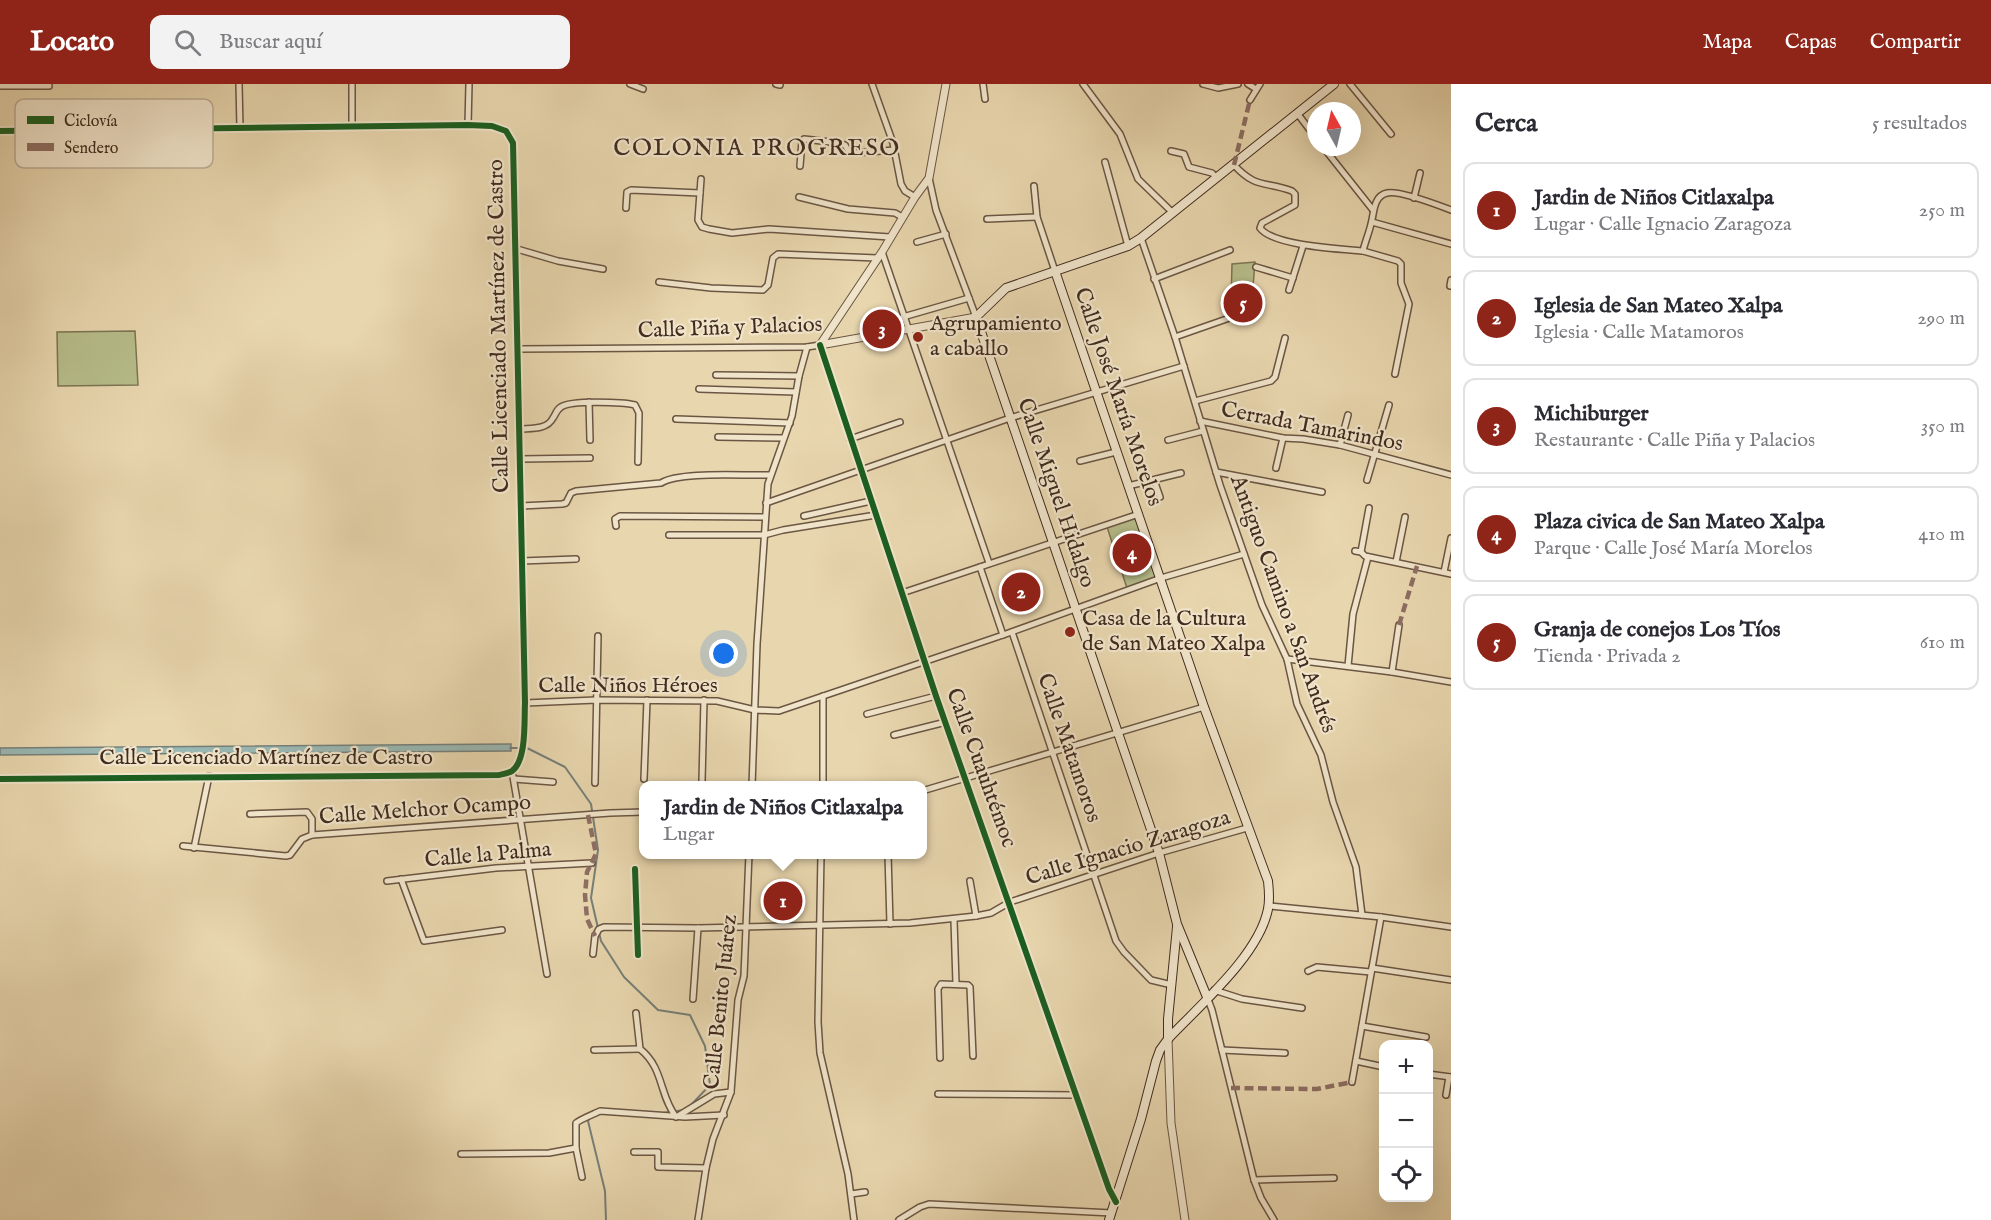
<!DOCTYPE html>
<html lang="es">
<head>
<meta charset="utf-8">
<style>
	:root { --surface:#fff; --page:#f2f2f3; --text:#2b2b33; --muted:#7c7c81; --line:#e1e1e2; --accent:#8f2418 }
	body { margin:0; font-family:"IM FELL English",serif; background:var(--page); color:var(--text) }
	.controls { position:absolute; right:18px; bottom:18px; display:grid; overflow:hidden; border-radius:12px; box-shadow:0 6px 24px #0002 }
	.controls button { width:54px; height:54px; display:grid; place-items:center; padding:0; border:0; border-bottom:2px solid var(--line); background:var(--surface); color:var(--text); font:30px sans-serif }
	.compass { position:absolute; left:1307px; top:18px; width:54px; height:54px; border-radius:50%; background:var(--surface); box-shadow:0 6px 24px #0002; rotate:352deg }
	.you { position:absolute; left:724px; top:570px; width:21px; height:21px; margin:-15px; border:4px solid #fff; border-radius:50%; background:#1a73e8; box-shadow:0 0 0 9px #1a73e833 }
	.badge { display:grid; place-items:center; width:39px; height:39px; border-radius:50%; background:var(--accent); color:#fff; font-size:20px; font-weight:700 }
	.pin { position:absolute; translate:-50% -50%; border:3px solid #fff; box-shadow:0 2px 6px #0006 }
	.popup { position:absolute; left:639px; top:697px; width:288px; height:78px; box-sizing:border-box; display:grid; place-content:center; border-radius:12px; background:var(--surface); filter:drop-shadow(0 2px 4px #0005); font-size:20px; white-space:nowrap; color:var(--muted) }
	.popup b { font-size:22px; color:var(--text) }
	.popup::after { content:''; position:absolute; left:50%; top:100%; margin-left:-12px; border:12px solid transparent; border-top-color:var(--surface) }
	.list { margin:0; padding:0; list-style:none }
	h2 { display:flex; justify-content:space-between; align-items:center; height:78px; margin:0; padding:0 24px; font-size:26px }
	h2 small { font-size:20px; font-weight:400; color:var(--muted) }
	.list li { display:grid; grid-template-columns:39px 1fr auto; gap:18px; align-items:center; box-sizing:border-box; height:96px; margin:0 12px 12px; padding:0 12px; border:2px solid var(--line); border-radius:12px }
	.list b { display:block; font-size:22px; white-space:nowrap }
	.list p { margin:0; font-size:20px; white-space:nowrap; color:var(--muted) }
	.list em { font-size:20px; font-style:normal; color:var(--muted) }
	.icon { flex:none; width:33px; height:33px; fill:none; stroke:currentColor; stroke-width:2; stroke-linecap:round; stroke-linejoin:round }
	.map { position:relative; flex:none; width:1451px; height:1136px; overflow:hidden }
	header { display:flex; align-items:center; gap:36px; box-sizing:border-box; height:84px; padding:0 30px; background:var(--accent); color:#fff }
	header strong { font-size:28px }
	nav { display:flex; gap:33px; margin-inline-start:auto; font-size:21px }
	.search { width:420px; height:54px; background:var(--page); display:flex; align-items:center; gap:15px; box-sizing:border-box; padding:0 21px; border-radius:12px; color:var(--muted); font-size:22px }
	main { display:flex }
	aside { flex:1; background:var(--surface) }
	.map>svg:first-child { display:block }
</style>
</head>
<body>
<header>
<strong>Locato</strong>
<div class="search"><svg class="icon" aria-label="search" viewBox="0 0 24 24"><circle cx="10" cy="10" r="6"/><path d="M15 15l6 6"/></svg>Buscar aquí</div>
<nav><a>Mapa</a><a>Capas</a><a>Compartir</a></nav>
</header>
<main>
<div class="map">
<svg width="1451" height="1136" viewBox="0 0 1451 1136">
	<rect width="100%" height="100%" fill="#e8d6ae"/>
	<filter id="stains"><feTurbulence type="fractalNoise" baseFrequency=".00333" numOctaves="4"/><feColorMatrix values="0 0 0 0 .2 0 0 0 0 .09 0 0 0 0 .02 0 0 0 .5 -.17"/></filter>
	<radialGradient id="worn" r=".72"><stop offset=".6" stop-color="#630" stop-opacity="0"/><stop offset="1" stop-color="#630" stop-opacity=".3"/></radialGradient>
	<g fill="#b6bd8a" stroke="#7c7454" stroke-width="1.5">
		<path d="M 1255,178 L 1252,215 L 1231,216 L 1232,180 Z"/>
		<path d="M 135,247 L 138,301 L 58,302 L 57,248 Z"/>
		<path d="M 1136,432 L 1157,495 L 1127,504 L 1107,443 Z"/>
	</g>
	<path fill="#99b7b3" stroke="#767f78" stroke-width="1.5" d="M 511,660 L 511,667 L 0,671 L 0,664 Z"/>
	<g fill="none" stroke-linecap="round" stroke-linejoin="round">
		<g stroke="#767f78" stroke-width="2">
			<path d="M 510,664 L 527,664 L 565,683 L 591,720 L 598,766 L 591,814 L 601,857 L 624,893 L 658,926 L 690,931 L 705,962 L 710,1001 L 691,1021"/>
			<path d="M 663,1029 L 684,1026"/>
			<path d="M 590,1034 L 588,1037 L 605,1107 L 606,1136"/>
		</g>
		<defs>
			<g id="minor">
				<path d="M 239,0 L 240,44"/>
				<path d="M 630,0 L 643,5"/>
				<path d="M 776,0 L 780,1"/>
				<path d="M 872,0 L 893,59 L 901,100 L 905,107 L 915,113"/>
				<path d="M 983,0 L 985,15"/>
				<path d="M 1083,0 L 1120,50 L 1138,95 L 1173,129"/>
				<path d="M 1203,0 L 1218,4 L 1238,0"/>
				<path d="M 1248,0 L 1256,5"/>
				<path d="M 1350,0 L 1391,50"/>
				<path d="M 0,2 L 49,2"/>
				<path d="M 1250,16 L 1260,0"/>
				<path d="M 1297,29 L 1316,54"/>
				<path d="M 468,41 L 469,0"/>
				<path d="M 352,43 L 352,0"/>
				<path d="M 0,47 L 468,41 L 492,42 L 506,47 L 513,59 L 525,619 C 524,636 527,676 512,687 C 509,689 503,690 499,691 L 0,695"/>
				<path d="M 1323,63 L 1373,126"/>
				<path d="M 1171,67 L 1184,70 L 1189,83 L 1212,89 L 1216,93"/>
				<path d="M 1105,78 L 1128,162"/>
				<path d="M 1234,81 C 1256,105 1265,97 1292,107 L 1295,110 L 1295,121 L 1262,139 L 1260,144 C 1273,162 1341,165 1363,167 C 1365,158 1369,149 1371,140 C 1374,130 1373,112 1387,109 C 1399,106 1438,121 1451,126"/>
				<path d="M 800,82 L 802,57 L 804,55 L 839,59 L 845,61 L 849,68 L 854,69 L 895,66"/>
				<path d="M 929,94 L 936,126 L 976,233"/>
				<path d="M 701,95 L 698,136 L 702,143 L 709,145 L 732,149 L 769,145 L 890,153"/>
				<path d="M 1034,102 L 1037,133 L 1055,187"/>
				<path d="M 799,113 L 848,125 L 895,129 L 902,133"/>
				<path d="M 1414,114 L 1420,89"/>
				<path d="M 626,124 L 627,108 L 631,106 L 700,109"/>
				<path d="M 987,135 L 1037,133"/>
				<path d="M 1372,138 L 1451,160"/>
				<path d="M 1141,154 L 1175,253 L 1220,401 L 1262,521 L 1287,575 L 1297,620 L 1321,671 L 1333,718 L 1356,783 L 1362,831"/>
				<path d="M 917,158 L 946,150"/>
				<path d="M 517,165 L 558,177 L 603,185"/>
				<path d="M 1363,167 L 1398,177 L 1401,180 L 1401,199 L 1409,220 L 1395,290"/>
				<path d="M 882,168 L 989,479"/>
				<path d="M 1256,183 L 1293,194"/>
				<path d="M 1154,195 L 1230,166"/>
				<path d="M 659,198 L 711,204 L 763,206 L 768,201 L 773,174 L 778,170 L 877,174"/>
				<path d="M 1450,202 L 1451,196"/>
				<path d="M 1289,206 L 1303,162"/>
				<path d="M 903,233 L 969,214"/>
				<path d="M 1175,253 L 1258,224"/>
				<path d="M 519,265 L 807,263 L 820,261 L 936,612 L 1109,1105 L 1115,1117"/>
				<path d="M 716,291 L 799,292"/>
				<path d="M 699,305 L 796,308"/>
				<path d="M 1195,317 L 1271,297 L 1275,293 L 1285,254"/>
				<path d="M 589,318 L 590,356"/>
				<path d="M 676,335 L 790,339"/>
				<path d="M 1200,337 L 1283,354 L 1303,355 L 1340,361 L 1451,391"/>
				<path d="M 520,345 C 531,344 547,346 553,334 C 556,330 556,326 561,323 C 570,316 623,318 635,321 L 639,329 L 638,378"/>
				<path d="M 718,353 L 783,354"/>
				<path d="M 850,355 L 900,338"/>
				<path d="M 1168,356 L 1203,347"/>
				<path d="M 1340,361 L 1348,331"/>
				<path d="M 520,375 L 590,374"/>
				<path d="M 1080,377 L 1116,368"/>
				<path d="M 1276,384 L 1283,354"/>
				<path d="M 1216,388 L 1322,408"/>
				<path d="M 1154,396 L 1160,413"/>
				<path d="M 1367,396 L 1389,321"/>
				<path d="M 1128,402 L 1181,389"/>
				<path d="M 766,419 L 1010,334 L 1184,282"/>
				<path d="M 521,422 L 562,420 L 566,419 L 571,409 L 576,407 L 661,399 C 680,387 744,392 770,391"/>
				<path d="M 804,432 L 871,417"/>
				<path d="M 616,442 L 615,435 L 620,432 L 765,433"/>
				<path d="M 669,451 L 764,451 L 783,446 L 876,431"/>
				<path d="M 1355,467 L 1361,468 L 1365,472 L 1451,490"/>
				<path d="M 1361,468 L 1369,424"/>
				<path d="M 521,477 L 576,475"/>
				<path d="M 1396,478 L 1405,433"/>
				<path d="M 980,483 L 1003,551"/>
				<path d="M 1444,488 L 1451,454"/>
				<path d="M 902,509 L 1139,430"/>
				<path d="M 1012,548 L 1116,857 L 1124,868 L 1151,896 L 1172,901"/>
				<path d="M 1287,575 L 1392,588 L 1451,598"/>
				<path d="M 1348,582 L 1353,530 L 1368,473"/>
				<path d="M 1392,588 L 1399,541"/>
				<path d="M 525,619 L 596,616 L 717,617 L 755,626 L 779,627 L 1003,551 L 1161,494 L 1244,470"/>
				<path d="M 867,630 L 936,612"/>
				<path d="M 894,651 L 946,638"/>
				<path d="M 512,687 L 547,890"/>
				<path d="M 514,695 L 553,698"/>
				<path d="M 644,695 L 647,616"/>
				<path d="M 702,697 L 704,616"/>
				<path d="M 595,699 L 598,552"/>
				<path d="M 752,702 L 757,560 L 768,400 L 792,332 L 799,292 L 807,263"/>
				<path d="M 823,702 L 823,612"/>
				<path d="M 922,707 L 1204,623"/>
				<path d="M 250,730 L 307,728 L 312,735 L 312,751"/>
				<path d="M 183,762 L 286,772 L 290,771 L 302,755 L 312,751 L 610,729 L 644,728"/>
				<path d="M 194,764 L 209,692"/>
				<path d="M 821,770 L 818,938 L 820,969 L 848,1090 L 854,1136"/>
				<path d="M 888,770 L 890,840"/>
				<path d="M 635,785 L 638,871"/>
				<path d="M 401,795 L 424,857 L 502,846"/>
				<path d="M 387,797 L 496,784 L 592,779"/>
				<path d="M 970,797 L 976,832"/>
				<path d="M 1269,822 L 1381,833 L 1451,843"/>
				<path d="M 954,836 L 956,900"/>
				<path d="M 593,870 L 595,852 L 599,845 L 604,843 L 698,844 L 910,839 L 976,832 L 991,829 L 1010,818 L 1159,769 L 1247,744"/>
				<path d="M 1372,884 L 1451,896"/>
				<path d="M 1308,887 L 1317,883 L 1371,888"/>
				<path d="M 1214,906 L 1242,915 L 1302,924"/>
				<path d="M 1207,913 L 1212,926 L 1254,1096 L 1261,1114 L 1274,1136"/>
				<path d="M 693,915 L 698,844"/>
				<path d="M 636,929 L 640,965 C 664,984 659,1011 676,1033"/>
				<path d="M 1362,942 L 1426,953"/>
				<path d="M 594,966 L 640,965"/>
				<path d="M 1222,966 L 1285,969"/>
				<path d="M 940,974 L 938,905 L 941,900 L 968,901 L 970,903 L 973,972"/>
				<path d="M 1356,977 L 1384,983"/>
				<path d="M 1428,990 L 1451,993"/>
				<path d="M 1352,998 L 1381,833"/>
				<path d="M 938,1010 L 1076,1011"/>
				<path d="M 1446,1011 L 1449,993"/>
				<path d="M 678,1032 L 714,1010 L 731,1008"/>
				<path d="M 634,1068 L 658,1068 L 658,1083 L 706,1084"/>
				<path d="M 461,1070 L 549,1069 L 576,1064"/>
				<path d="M 582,1093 L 576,1064 L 576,1039 C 581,1035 594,1030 600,1027 L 685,1033 L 724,1031"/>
				<path d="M 1254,1096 L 1334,1094"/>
				<path d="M 851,1110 L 865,1108"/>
				<path d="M 698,1136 L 706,1084 L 713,1055 L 731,1008 L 738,916 L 744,892 L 749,770"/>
				<path d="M 899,1136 L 920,1123 L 929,1120 L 1112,1129"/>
			</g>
			<g id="tertiary">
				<path d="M 820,261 L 882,168 L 915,113 L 929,94 L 946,0"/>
				<path d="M 820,261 L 976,233"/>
				<path d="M 1168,955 L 1171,1039 L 1185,1136"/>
			</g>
			<g id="secondary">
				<path d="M 1055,187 L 1204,623 L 1268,797 C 1269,806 1270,815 1268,825 C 1259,871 1200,921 1168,955 L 1160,966 L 1156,977 L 1141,1035 L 1109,1136"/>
				<path d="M 1207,913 L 1177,840 L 1159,769 L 976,233 L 1006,204 L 1128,162 L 1141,154 L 1334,0"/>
				<path d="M 1168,955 L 1168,935 L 1177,843"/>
			</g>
		</defs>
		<use href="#minor" stroke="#6b5643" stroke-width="8"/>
		<use href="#tertiary" stroke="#6b5643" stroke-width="9"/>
		<use href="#secondary" stroke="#412b1f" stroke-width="10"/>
		<use href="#minor" stroke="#f0e4ca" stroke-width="5"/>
		<use href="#tertiary" stroke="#f0e4ca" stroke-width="7"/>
		<use href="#secondary" stroke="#f0e4ca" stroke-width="8"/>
		<g stroke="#8d6e63" stroke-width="4.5" stroke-dasharray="9 4.5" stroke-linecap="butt">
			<path d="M 1234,81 L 1250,16"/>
			<path d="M 1399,541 L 1417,482"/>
			<path d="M 588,731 L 596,770 L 587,788 L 585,811 L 587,835 L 595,852"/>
			<path d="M 1231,1004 L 1317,1005 L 1352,998"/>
		</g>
		<defs>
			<g id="cycleway">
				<path d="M 0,47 L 468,41 L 492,42 L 506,47 L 513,59 L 525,619 C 524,636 527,676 512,687 C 509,689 503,690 499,691 L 0,695"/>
				<path d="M 820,261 L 936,612 L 1109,1105 L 1116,1118"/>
				<path d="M 635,785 L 638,871"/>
			</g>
		</defs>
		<use href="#cycleway" stroke="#f0e4ca" stroke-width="10"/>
		<use href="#cycleway" stroke="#1b5e20" stroke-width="6"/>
	</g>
	<g fill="#8f2418" stroke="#f0e4ca" stroke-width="2">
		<circle cx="918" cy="253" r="6"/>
		<circle cx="1070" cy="548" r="6"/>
	</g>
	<g text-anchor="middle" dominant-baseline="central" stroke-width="4.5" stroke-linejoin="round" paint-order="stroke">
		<g font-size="22" fill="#412b1f" stroke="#f0e4ca" text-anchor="start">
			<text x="930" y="240">Agrupamiento<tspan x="930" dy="25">a caballo</tspan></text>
			<text x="1082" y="535">Casa de la Cultura<tspan x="1082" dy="25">de San Mateo Xalpa</tspan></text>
		</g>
		<g font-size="22" fill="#412b1f" stroke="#f0e4ca">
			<text transform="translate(499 242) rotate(-91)">Calle Licenciado Martínez de Castro</text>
			<text transform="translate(730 244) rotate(-2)">Calle Piña y Palacios</text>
			<text transform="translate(1118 313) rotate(71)">Calle José María Morelos</text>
			<text transform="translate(1312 343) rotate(11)">Cerrada Tamarindos</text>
			<text transform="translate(1056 409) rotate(71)">Calle Miguel Hidalgo</text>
			<text transform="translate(1283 520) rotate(70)">Antiguo Camino a San Andrés</text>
			<text x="628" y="602">Calle Niños Héroes</text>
			<text transform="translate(1069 664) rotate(71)">Calle Matamoros</text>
			<text x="266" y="674">Calle Licenciado Martínez de Castro</text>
			<text transform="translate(981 684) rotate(70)">Calle Cuauhtémoc</text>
			<text transform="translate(425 726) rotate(-4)">Calle Melchor Ocampo</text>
			<text transform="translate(1128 764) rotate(-17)">Calle Ignacio Zaragoza</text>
			<text transform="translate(488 771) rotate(-5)">Calle la Palma</text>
			<text transform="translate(721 918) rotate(-84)">Calle Benito Juárez</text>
		</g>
		<g font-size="24" letter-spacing="1.5" fill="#412b1f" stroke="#f0e4ca">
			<text x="757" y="64">COLONIA PROGRESO</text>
		</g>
	</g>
	<rect x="15" y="15" width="198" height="69" rx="9" fill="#f0e4ca" stroke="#bcac97" stroke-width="1.5"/>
	<rect x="27" y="32" width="27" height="8" fill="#1b5e20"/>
	<rect x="27" y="59" width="27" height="8" fill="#8d6e63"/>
	<g font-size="16" fill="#412b1f">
		<text x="64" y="42">Ciclovía</text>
		<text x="64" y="69">Sendero</text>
	</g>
	<rect width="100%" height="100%" filter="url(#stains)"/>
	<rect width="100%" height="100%" fill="url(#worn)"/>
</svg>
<div class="controls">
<button>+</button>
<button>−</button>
<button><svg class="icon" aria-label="locate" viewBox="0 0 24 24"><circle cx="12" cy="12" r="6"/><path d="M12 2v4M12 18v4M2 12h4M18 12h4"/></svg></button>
</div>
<svg class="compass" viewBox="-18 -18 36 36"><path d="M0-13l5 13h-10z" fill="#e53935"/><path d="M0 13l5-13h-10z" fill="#7c7c81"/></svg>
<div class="you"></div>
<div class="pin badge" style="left:783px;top:817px">1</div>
<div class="popup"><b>Jardin de Niños Citlaxalpa</b>Lugar</div>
<div class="pin badge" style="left:1021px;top:508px">2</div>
<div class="pin badge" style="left:882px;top:245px">3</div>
<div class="pin badge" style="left:1132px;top:469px">4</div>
<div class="pin badge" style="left:1243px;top:219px">5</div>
</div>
<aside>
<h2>Cerca<small>5 resultados</small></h2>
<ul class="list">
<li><span class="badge">1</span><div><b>Jardin de Niños Citlaxalpa</b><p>Lugar · Calle Ignacio Zaragoza</p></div><em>250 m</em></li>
<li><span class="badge">2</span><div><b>Iglesia de San Mateo Xalpa</b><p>Iglesia · Calle Matamoros</p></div><em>290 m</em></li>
<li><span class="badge">3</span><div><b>Michiburger</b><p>Restaurante · Calle Piña y Palacios</p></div><em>350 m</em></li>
<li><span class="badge">4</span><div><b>Plaza civica de San Mateo Xalpa</b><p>Parque · Calle José María Morelos</p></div><em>410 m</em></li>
<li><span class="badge">5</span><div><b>Granja de conejos Los Tíos</b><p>Tienda · Privada 2</p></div><em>610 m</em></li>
</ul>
</aside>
</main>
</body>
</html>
